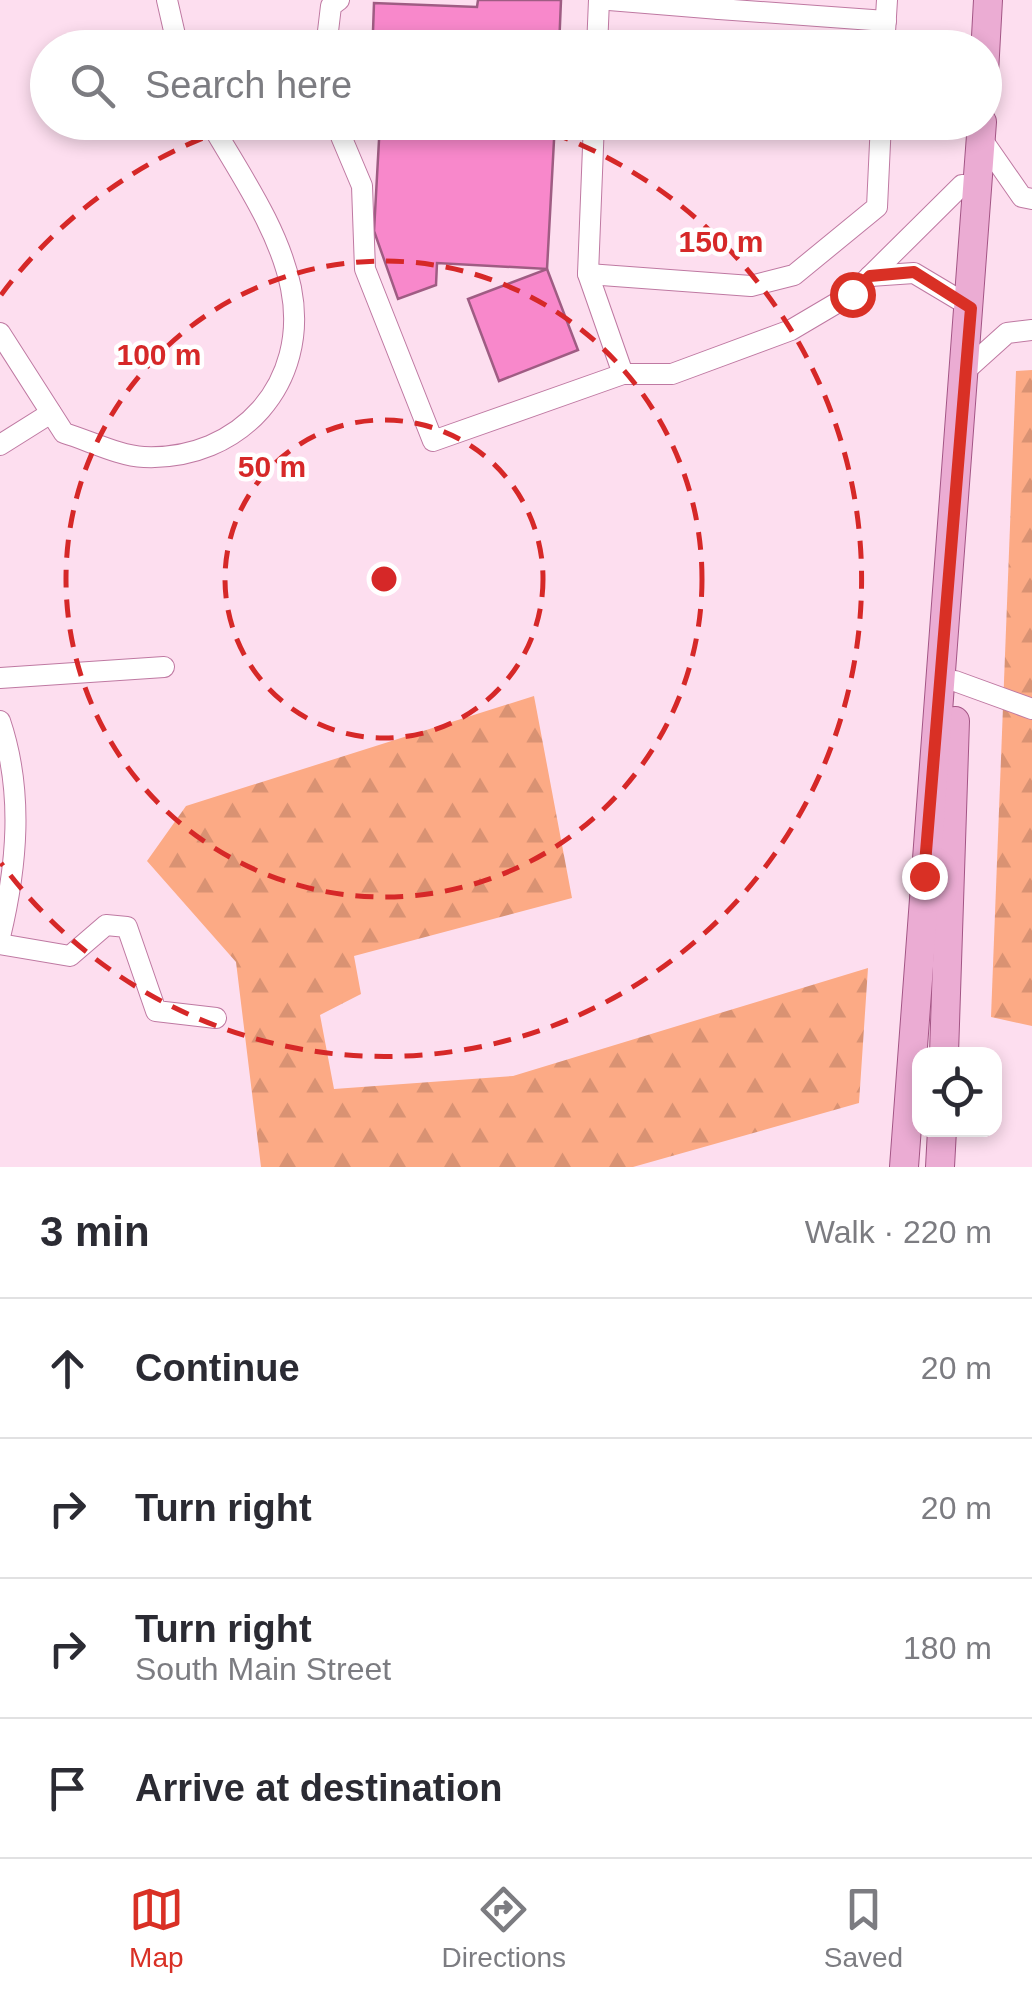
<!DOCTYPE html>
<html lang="en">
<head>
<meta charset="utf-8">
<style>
	:root { --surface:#fff; --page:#f2f2f3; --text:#2b2b33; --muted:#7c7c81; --line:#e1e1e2; --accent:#d93025 }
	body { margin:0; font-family:Arial,sans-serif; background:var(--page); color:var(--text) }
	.controls { position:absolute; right:30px; bottom:30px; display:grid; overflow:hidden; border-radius:20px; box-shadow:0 5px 15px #0003 }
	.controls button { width:90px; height:90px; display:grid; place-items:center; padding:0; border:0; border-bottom:2px solid var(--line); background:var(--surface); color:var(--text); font:50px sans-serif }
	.stop { position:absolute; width:30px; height:30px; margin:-22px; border:8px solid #d93025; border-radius:50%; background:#fff }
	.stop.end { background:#d93025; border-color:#fff; box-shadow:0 2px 10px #0008 }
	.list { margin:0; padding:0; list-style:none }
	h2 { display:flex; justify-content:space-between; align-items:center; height:130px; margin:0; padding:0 40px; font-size:42px }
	h2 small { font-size:32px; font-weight:400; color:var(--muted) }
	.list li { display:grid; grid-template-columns:65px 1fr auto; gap:30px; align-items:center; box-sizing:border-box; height:140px; padding:0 40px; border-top:2px solid var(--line) }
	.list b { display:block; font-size:38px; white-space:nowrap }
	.list p { margin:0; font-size:32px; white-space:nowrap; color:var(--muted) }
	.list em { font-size:32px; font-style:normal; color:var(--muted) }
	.icon { flex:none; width:55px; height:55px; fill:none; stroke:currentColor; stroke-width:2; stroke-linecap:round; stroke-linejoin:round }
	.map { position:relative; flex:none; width:1032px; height:1167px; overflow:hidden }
	.search { position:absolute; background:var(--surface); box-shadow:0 5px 15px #0003; left:30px; right:30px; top:30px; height:110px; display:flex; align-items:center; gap:25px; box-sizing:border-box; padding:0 35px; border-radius:55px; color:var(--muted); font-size:38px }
	.sheet { height:690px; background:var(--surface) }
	nav { display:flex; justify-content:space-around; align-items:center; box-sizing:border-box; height:140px; border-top:2px solid var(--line); background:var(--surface); font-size:28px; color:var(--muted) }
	nav a { display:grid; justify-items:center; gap:5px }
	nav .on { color:var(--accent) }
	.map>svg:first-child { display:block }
</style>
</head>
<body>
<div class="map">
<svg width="1032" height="1167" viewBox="0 0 1032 1167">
	<defs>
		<pattern id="forest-firs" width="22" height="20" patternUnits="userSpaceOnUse" patternTransform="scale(2.5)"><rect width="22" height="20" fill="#fcaa85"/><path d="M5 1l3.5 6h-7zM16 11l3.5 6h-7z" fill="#d99273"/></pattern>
	</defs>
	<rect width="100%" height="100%" fill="#fddeef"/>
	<g fill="url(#forest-firs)">
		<path d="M 1032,370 L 1032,1026 L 991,1017 L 1016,371 Z"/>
		<path d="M 534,696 L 572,898 L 354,956 L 361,994 L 320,1015 L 334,1089 L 513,1076 L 868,968 L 859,1103 L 633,1167 L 261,1167 L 236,962 L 147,861 L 186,806 Z"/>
	</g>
	<g fill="#f888cb" stroke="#9f5c83" stroke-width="2.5">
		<path d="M 478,0 L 561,0 L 559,48 L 383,48 L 384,34 L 373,31 L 374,3 L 477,7 Z"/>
		<path d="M 380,122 L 555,122 L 547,269 L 437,263 L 436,285 L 398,299 L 374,231 Z"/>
		<path d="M 547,269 L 578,350 L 499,381 L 468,299 Z"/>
	</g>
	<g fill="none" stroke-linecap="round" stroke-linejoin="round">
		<defs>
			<g id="minor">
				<path d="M 167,0 L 178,48"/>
				<path d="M 609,0 L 719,9 L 719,0"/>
				<path d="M 719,9 L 886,21"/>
				<path d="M 326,48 L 331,6 L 339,0"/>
				<path d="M 597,48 L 599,0"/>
				<path d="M 884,48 L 887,0"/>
				<path d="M 335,122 L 362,186 L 365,269 L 433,441 L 623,374 L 588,274 L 594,122"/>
				<path d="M 981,138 L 1022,197 L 1032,199"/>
				<path d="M 588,274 L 751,286 L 794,275 L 877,207 L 881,122"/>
				<path d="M 870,276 L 914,273 L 971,307"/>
				<path d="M 0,333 L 64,433 C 88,440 119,456 144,457 C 240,461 310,383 291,288 C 279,229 240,174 210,122"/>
				<path d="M 967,369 L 1007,333 L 1032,330"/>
				<path d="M 623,374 L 672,374 L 791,330 L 852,294 L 962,185 L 978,187"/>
				<path d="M 0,445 L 51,413"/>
				<path d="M 0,678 L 164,667"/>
				<path d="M 955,681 L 1032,709"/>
				<path d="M 0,721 C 24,792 17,866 0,937"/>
				<path d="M 0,944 L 70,956 L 106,925 L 127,927 L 156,1011 L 216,1018"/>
			</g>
			<g id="major">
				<path d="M 984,73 L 988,0"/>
				<path d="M 944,1054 L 955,721"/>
				<path d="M 904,1167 L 982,122"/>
				<path d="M 940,1167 L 942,1130"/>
			</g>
		</defs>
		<use href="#minor" stroke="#bf79a2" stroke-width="22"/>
		<use href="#major" stroke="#a35585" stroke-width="30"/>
		<use href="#minor" stroke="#fff" stroke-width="20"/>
		<use href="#major" stroke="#ebacd3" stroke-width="28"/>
	</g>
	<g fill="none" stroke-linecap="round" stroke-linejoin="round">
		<path stroke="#d93025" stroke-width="12" d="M 852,294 L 870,276 L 914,272 L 971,308 L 924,876"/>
	</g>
	<g fill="none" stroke="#d62828" stroke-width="5" stroke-dasharray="18 12">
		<circle cx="384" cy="579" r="159"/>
		<circle cx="384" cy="579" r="318"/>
		<path d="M1 295A477 477 0 0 1 245 123M523 123A477 477 0 1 1 1 863"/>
	</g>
	<circle cx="384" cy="579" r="15" fill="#d62828" stroke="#fff" stroke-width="5"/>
	<g font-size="30" text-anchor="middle" font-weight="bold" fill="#d62828" stroke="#fff" stroke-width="9" stroke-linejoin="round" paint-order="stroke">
		<text x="721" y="252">150 m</text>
		<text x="159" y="365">100 m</text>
		<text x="272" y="477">50 m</text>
	</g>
</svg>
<div class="controls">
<button><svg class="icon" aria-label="locate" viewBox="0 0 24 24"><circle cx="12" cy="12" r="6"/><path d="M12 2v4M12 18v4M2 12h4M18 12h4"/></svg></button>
</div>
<div class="stop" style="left:852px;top:294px"></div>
<div class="stop end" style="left:924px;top:876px"></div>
<div class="search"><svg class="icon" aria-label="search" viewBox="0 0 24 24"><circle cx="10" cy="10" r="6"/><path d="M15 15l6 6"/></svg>Search here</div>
</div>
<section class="sheet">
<h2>3 min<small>Walk · 220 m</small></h2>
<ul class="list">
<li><svg class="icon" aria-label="ahead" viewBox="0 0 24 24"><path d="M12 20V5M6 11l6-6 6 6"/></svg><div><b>Continue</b></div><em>20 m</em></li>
<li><svg class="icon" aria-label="right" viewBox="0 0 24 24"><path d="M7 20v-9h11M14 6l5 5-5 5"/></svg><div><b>Turn right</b></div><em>20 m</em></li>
<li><svg class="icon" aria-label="right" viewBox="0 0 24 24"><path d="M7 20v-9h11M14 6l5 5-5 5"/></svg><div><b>Turn right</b><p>South Main Street</p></div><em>180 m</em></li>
<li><svg class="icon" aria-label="arrive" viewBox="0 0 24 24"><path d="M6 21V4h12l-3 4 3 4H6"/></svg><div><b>Arrive at destination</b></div></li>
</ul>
</section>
<nav>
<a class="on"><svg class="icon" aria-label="map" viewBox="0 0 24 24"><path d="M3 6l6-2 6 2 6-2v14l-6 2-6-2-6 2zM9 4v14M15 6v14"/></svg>Map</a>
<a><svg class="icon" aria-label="directions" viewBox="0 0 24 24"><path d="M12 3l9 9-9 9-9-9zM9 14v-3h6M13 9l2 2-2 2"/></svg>Directions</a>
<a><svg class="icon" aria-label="saved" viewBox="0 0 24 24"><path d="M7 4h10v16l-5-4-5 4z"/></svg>Saved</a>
</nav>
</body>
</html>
